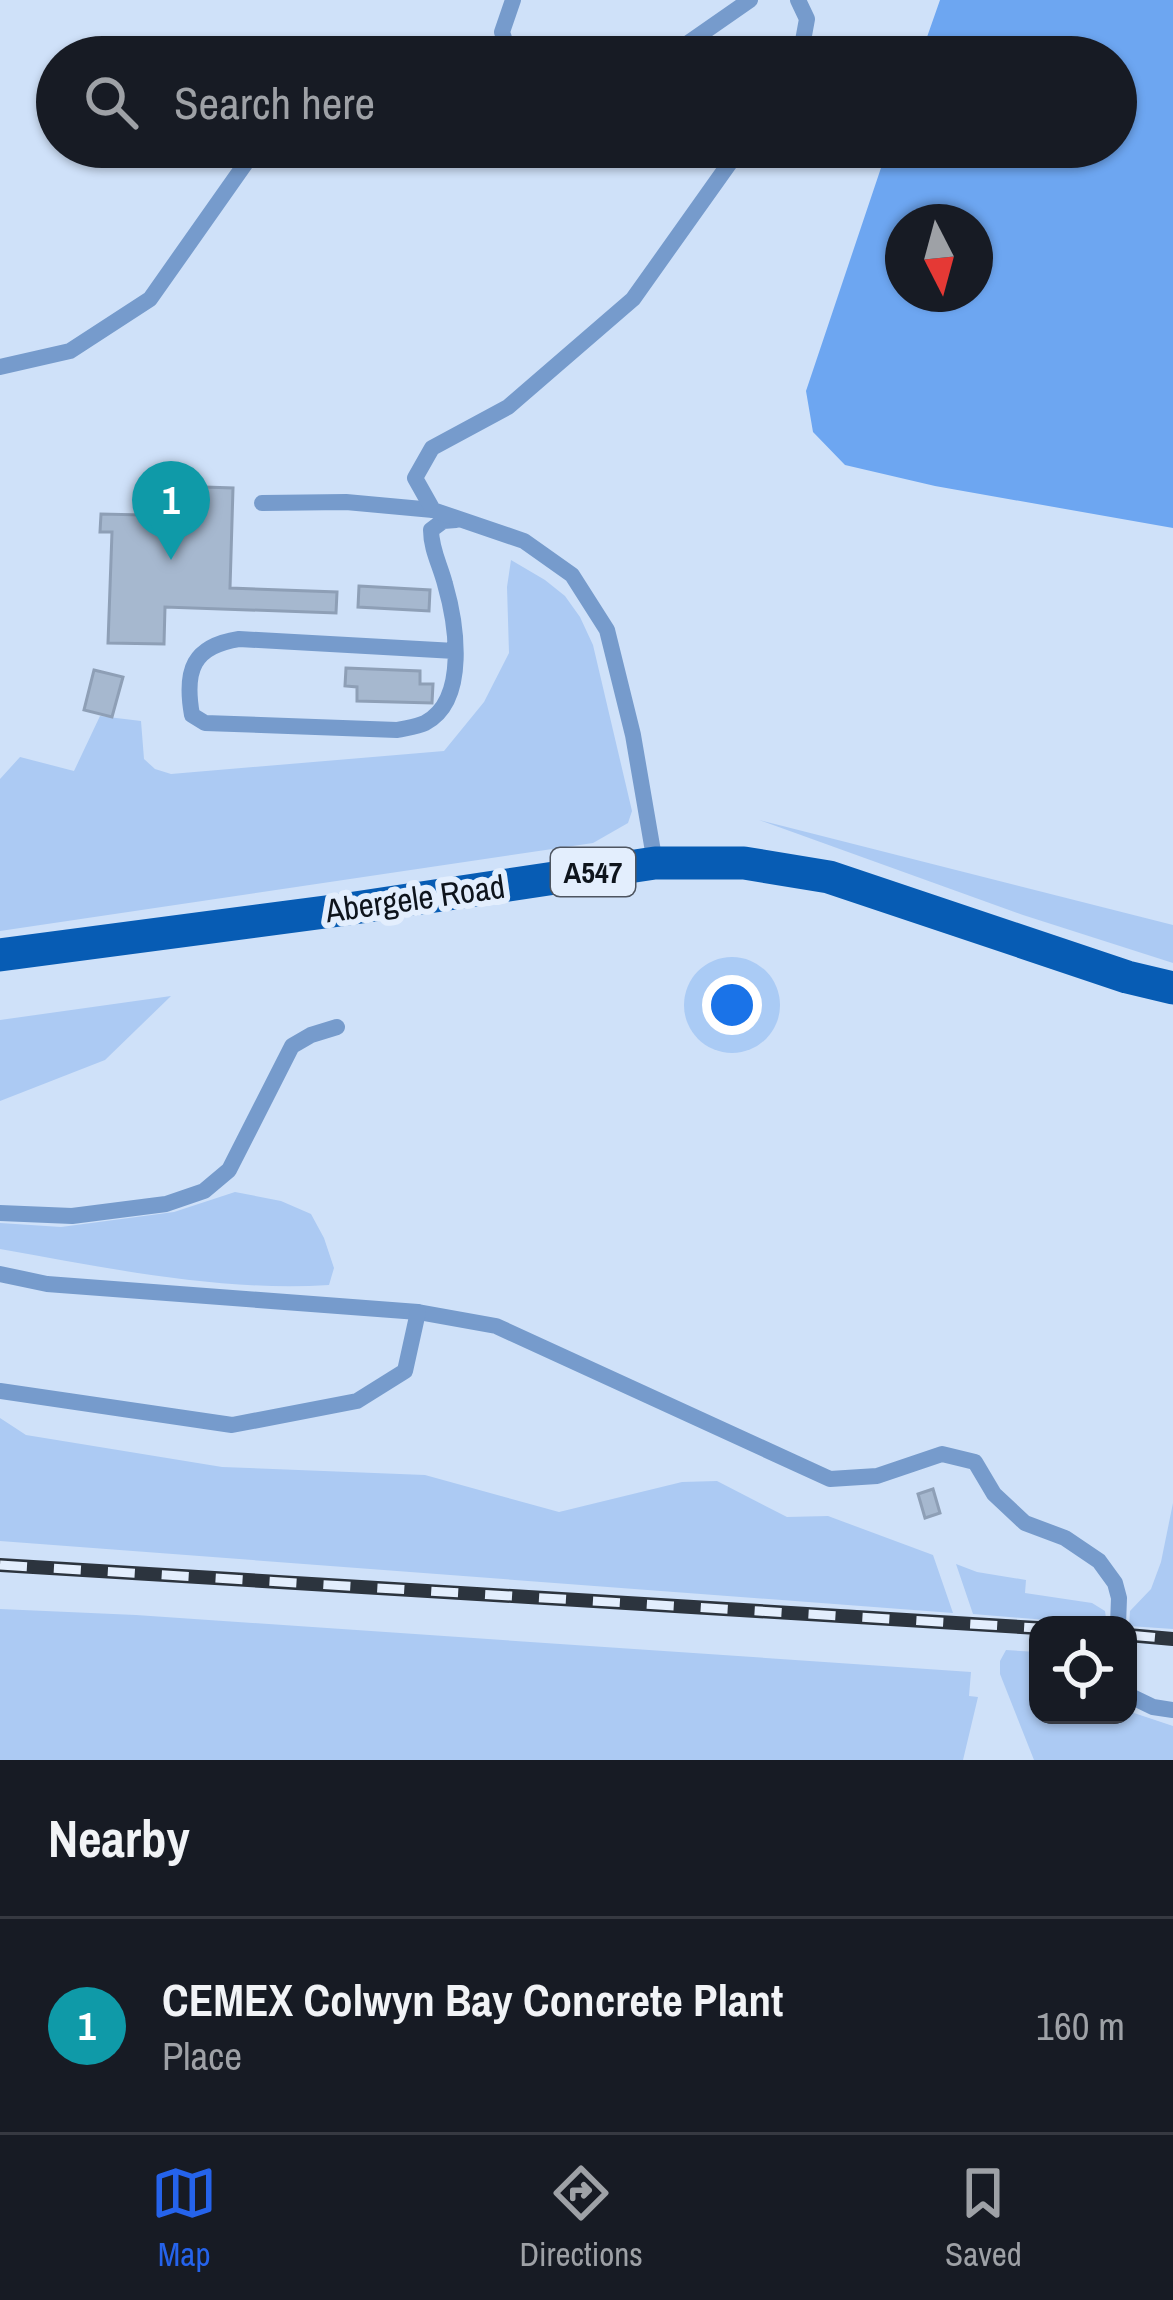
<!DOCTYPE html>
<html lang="en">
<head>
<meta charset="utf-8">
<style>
	:root { --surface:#171b24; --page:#242831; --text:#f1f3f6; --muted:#9ea1a6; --line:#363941; --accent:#2563eb }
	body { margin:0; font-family:"Archivo Narrow",sans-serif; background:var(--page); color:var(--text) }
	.controls { position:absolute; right:36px; bottom:36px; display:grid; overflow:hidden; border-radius:24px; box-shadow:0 3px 9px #0004 }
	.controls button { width:108px; height:108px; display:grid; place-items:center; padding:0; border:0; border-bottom:3px solid var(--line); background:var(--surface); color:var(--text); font:60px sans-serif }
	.compass { position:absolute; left:885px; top:204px; width:108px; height:108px; border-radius:50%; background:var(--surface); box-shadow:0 3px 9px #0004; rotate:174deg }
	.you { position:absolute; left:732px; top:1005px; width:42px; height:42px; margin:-30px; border:9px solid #fff; border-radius:50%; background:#1a73e8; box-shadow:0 0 0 18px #1a73e833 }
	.badge { display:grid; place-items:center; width:78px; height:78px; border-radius:50%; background:var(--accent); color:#fff; font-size:39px; font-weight:700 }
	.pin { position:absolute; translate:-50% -99px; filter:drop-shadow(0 3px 6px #0008) }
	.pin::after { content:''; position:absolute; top:63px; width:42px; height:36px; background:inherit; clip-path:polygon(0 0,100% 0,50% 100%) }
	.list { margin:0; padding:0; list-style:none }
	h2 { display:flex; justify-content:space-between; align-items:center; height:156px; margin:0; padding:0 48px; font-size:51px }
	h2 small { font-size:39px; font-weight:400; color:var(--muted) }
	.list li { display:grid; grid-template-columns:78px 1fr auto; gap:36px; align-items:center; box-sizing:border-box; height:216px; padding:0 48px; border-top:3px solid var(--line) }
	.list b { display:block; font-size:45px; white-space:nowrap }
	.list p { margin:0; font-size:39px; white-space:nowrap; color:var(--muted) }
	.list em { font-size:39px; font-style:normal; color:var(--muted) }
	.icon { flex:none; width:66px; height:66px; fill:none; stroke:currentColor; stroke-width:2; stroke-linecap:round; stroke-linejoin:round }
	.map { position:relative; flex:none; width:1173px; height:1760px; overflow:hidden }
	.search { position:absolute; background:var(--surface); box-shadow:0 3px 9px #0004; left:36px; right:36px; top:36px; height:132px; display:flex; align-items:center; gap:30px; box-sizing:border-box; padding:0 42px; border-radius:66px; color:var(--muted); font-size:45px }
	.sheet { height:372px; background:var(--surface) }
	nav { display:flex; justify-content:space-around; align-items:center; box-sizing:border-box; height:168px; border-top:3px solid var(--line); background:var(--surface); font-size:33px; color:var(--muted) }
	nav a { display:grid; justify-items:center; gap:6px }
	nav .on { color:var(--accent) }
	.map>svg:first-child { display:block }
</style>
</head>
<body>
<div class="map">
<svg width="1173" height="1760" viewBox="0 0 1173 1760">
	<rect width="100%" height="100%" fill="#cfe1f9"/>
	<g fill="#accaf3">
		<path d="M 511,560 L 545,580 L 565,596 L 580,617 L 593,645 L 632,811 L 628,823 L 593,843 L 0,931 L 0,779 L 20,757 L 74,771 L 100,716 L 141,721 L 144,759 L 155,769 L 171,774 L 444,751 L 484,702 L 509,653 L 507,587 Z"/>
		<path d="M 759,820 L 1173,925 L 1173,963 L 1023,915 Z"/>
		<path d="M 171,996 L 105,1060 L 0,1101 L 0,1020 Z"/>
		<path d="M 235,1192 L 281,1201 L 311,1214 L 324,1238 L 334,1268 L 329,1285 C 222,1292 106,1268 0,1249 L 0,1223 L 61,1227 L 174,1212 Z"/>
		<path d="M 0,1418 L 26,1435 L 222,1467 L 425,1475 L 559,1512 L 682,1482 L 717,1481 L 787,1517 L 828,1516 L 933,1555 L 953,1613 L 0,1541 Z"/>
		<path d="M 1173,1503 L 1173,1629 L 1129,1626 L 1130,1611 L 1151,1589 L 1161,1562 Z"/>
		<path d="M 956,1564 L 977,1572 L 1026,1580 L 1025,1593 L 1092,1603 L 1105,1611 L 1107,1625 L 973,1614 Z"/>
		<path d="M 0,1609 L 136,1615 L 971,1672 L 969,1696 L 978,1697 L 963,1760 L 0,1760 Z"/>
		<path d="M 1006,1650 L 1038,1652 L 1038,1715 L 1128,1715 L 1128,1711 L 1173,1726 L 1173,1760 L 1034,1760 L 1000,1674 L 1000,1661 Z"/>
	</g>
	<path fill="#6da6f1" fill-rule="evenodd" d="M 940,0 L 1173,0 L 1173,528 L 935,486 L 845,465 L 813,432 L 806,391 L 888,147 L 1116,147 L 1116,57 L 920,57 ZM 903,222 L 975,222 L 975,294 L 903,294 Z"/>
	<g fill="#a6b8cf" stroke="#8e9fb6" stroke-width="3">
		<path d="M 144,485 L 233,488 L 230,588 L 337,592 L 336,613 L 165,607 L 164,644 L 108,643 L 112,532 L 100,532 L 101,514 L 143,515 Z"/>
		<path d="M 359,586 L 430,590 L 429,611 L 358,607 Z"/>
		<path d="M 346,668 L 420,671 L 420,684 L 433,684 L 432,703 L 357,701 L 357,687 L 345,686 Z"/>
		<path d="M 94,670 L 123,677 L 112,717 L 84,710 Z"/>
		<path d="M 933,1489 L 940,1513 L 925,1518 L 918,1494 Z"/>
	</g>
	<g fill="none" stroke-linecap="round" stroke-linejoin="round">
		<g stroke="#769bcc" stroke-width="16">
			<path d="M 798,0 L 807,19 L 800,57"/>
			<path d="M 510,57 L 502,32 L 513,0"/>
			<path d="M 668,57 L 750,0"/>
			<path d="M 0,367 L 70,351 L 150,299 L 257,147"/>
			<path d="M 262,503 L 346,502 L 433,510"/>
			<path d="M 455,651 L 239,639 C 193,646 184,670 192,715 L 205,723 L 397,730 C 405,728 417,727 425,723 C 469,700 456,622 445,584 C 440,565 431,549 431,530 L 443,521 L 456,520"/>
			<path d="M 655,863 L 633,735 L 607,630 L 572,575 L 524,541 L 433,510 L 415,478 L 432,448 L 508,407 L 633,299 L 741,147"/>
			<path d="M 0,1213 L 72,1216 L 166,1204 L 204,1191 L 229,1170 L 292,1046 L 311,1035 L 337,1027"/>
			<path d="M 0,1274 L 47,1284 L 418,1312 L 496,1326 L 830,1479 L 877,1476 L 942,1454 L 975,1462 L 994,1494 L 1025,1523 L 1065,1538 L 1099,1561 L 1115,1583 L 1119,1598 L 1118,1625"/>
			<path d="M 0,1391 L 232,1425 L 357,1401 L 405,1371 L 418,1312"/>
			<path d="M 1128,1695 L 1153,1707 L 1173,1710"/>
		</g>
		<path stroke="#075cb4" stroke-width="33" d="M 0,955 L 348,909 L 655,863 L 744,863 L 829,877 L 1127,977 L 1173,988"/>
		<defs>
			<g id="rail">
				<path d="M 0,1565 L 1038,1628"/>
				<path d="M 1128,1635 L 1173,1639"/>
			</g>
		</defs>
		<use href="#rail" stroke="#2c343e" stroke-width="14"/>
		<use href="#rail" stroke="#e3eefd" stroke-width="9" stroke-dasharray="27" stroke-linecap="butt"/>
	</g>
	<g text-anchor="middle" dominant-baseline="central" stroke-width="12" stroke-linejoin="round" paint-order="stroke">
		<rect fill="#e3eefd" stroke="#4e5560" stroke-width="3" x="551" y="848" width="84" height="48" rx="9"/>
		<g font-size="30" font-weight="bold" fill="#0e141c">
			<text x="593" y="872">A547</text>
		</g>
		<g font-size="33" fill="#0e141c" stroke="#e3eefd">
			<text transform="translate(415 898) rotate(-8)">Abergele Road</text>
		</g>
	</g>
</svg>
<div class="controls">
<button><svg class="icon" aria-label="locate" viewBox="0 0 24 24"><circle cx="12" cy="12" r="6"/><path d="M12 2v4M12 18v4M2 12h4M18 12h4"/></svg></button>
</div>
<svg class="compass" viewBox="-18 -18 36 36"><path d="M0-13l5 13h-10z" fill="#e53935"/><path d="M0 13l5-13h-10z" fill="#9ea1a6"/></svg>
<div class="you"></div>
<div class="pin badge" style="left:171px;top:560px;background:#0f9aa8">1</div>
<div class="search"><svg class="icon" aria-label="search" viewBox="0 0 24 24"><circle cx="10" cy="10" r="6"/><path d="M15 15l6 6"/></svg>Search here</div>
</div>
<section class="sheet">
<h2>Nearby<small></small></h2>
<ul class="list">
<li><span class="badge" style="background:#0f9aa8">1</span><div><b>CEMEX Colwyn Bay Concrete Plant</b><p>Place</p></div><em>160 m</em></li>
</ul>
</section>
<nav>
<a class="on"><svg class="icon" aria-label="map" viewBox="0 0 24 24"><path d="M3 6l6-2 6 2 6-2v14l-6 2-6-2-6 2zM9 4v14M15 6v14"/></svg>Map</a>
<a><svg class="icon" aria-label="directions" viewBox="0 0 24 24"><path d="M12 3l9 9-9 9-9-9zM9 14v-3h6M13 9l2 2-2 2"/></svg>Directions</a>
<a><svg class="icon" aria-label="saved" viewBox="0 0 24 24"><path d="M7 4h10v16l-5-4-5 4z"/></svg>Saved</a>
</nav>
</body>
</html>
